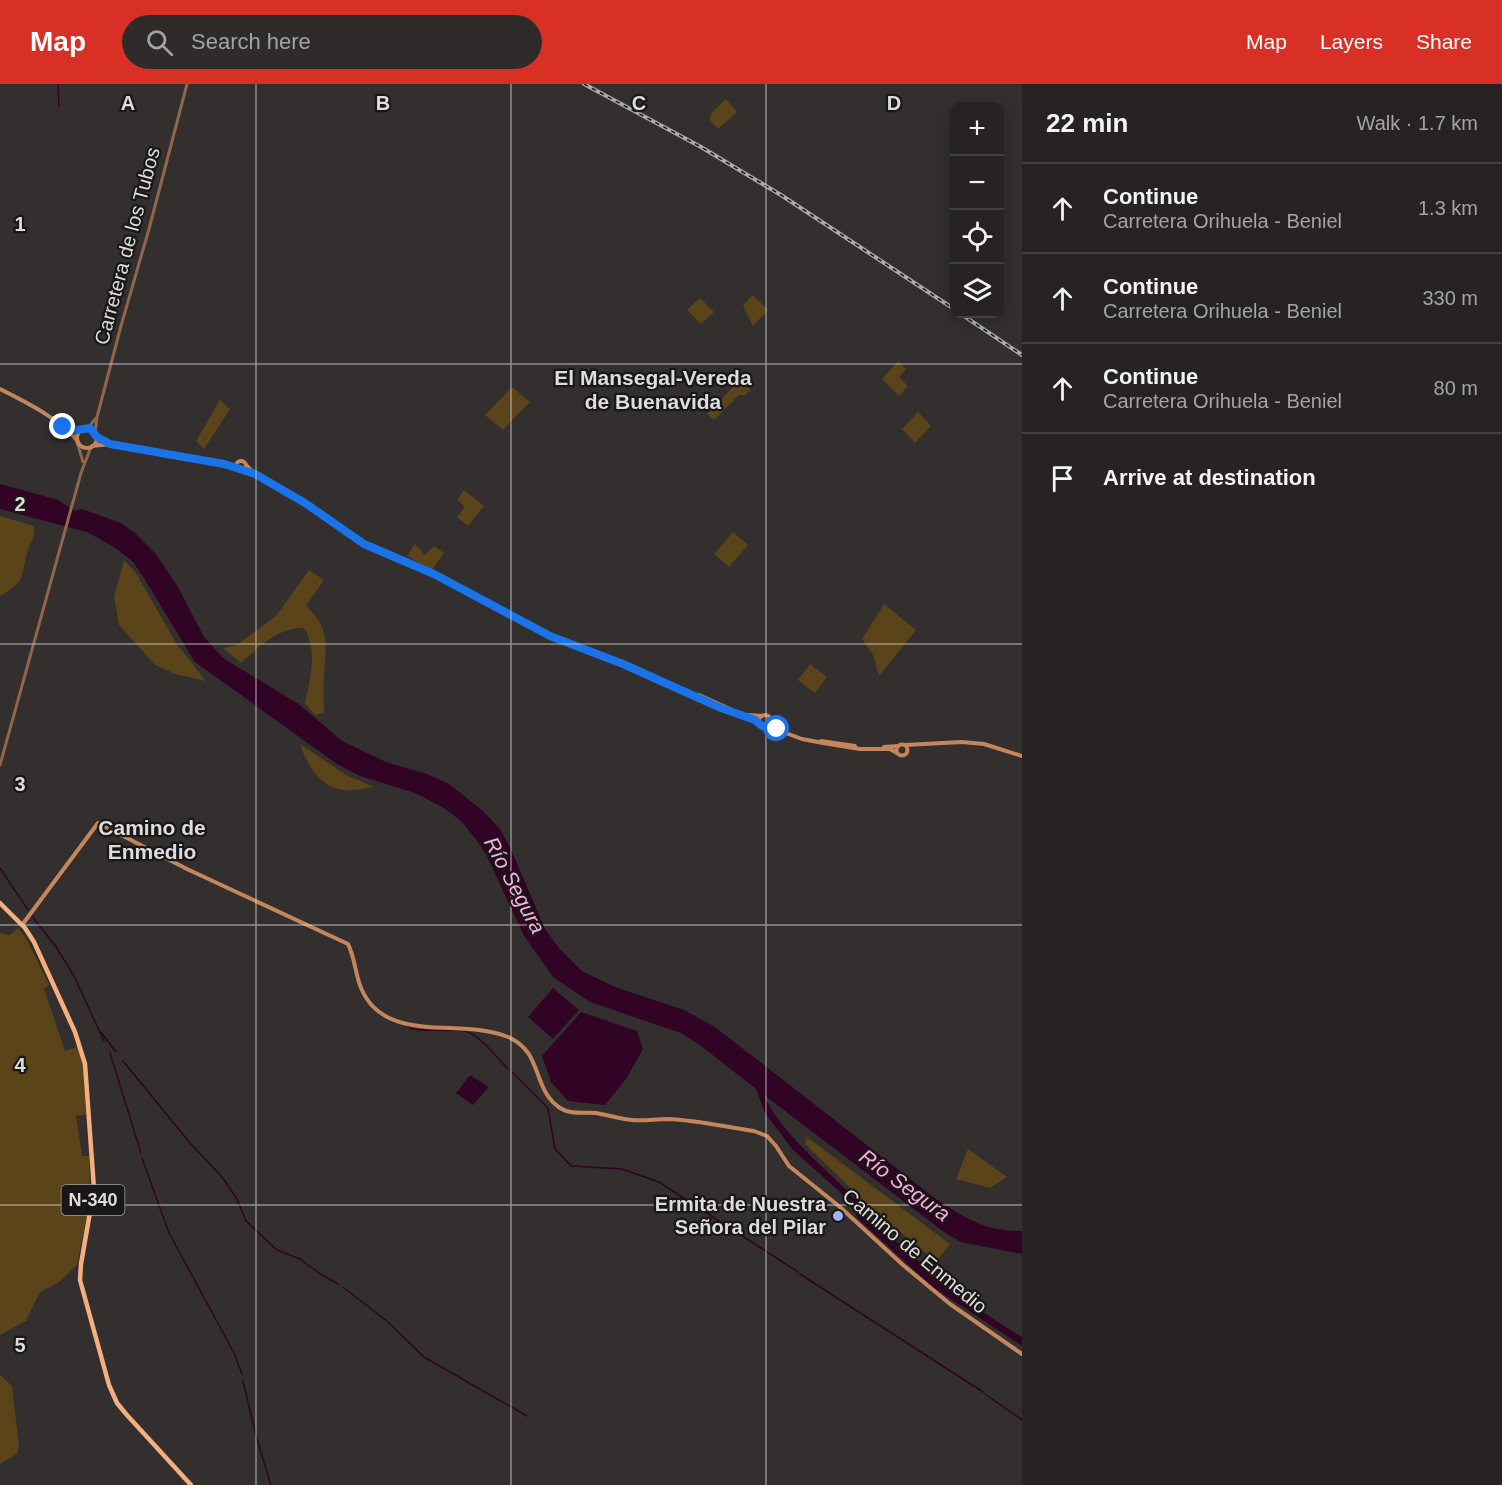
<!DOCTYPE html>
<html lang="en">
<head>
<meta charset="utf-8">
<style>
	:root { --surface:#262322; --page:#2e2b2a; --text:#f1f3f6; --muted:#a4a4a5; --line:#424040; --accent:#d93025 }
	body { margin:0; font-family:Arial,sans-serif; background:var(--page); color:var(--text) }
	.controls { position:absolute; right:18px; top:18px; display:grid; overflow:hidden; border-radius:12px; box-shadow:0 3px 15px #0003 }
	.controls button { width:54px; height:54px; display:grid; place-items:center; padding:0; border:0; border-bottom:2px solid var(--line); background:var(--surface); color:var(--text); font:30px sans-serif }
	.stop { position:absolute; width:18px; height:18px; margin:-14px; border:4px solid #1a73e8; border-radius:50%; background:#fff }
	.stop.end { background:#1a73e8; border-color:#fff; box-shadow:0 2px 6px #0008 }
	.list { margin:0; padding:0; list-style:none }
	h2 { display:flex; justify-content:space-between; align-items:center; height:78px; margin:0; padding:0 24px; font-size:26px }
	h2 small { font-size:20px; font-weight:400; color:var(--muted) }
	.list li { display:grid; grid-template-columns:39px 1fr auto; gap:18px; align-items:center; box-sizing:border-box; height:90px; padding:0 24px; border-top:2px solid var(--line) }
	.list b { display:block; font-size:22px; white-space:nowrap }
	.list p { margin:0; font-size:20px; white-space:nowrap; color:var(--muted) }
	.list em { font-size:20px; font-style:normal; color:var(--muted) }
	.icon { flex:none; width:33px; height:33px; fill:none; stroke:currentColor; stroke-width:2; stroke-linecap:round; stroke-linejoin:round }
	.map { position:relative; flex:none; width:1022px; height:1401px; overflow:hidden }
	header { display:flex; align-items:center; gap:36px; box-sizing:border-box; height:84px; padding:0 30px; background:var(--accent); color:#fff }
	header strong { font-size:28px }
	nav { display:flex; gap:33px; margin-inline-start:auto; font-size:21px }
	.search { width:420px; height:54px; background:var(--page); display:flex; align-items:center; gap:15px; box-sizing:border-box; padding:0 21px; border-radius:33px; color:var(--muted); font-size:22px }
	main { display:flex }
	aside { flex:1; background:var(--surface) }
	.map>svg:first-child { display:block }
</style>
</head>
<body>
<header>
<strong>Map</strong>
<div class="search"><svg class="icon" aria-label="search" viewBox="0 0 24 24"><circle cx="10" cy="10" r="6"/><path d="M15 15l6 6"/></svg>Search here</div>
<nav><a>Map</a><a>Layers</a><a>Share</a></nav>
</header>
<main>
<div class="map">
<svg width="1022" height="1401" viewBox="0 0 1022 1401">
	<rect width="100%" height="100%" fill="#322f2e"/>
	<g fill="#5b431a">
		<path d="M 726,15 L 737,28 L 718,45 L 710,36 L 711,29 Z"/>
		<path d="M 753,211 L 768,226 L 753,242 L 743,221 Z"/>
		<path d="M 700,214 L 714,228 L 701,240 L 687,226 Z"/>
		<path d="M 898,277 L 906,285 L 899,293 L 908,302 L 899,312 L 882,295 Z"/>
		<path d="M 739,297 L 751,306 L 745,311 L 739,311 L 714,336 L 707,330 Z"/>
		<path d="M 512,303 L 530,318 L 503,346 L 485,331 Z"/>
		<path d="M 220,316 L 230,325 L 204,365 L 196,357 Z"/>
		<path d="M 918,328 L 931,342 L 915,359 L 902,345 Z"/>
		<path d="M 464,406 L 484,422 L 468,442 L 457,433 L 465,423 L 457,416 Z"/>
		<path d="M 0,432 L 34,442 C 35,455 30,457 27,469 C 21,494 25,498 0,512 Z"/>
		<path d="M 733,448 L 748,461 L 729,483 L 714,470 Z"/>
		<path d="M 415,460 L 425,471 L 434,462 L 444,469 L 432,486 L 407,472 Z"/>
		<path d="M 124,476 L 136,489 L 176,559 L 206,597 L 175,590 L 155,581 L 119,541 L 114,513 Z"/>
		<path d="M 309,486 L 324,496 L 306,522 C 331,545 326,561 324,591 C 323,604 324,617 324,629 L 315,631 L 305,619 C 310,595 318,567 304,544 C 278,543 259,563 241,579 L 223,564 L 237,561 L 276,532 Z"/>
		<path d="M 884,520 L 916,546 L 879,592 L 873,571 L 862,555 Z"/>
		<path d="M 810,580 L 827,593 L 815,609 L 798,596 Z"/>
		<path d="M 300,660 L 346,691 L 374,703 C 365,704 354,707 345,706 C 320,704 307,681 300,660 Z"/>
		<path d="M 18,844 L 26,854 L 49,901 L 44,905 L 65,967 L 78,963 L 83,982 L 86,1030 L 76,1032 L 82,1072 L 89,1072 L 90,1117 L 77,1181 L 58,1199 L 40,1208 L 26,1237 L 0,1251 L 0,849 L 10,851 Z"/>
		<path d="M 807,1053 L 950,1160 L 936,1178 L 867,1120 L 805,1060 Z"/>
		<path d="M 968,1065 L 1007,1093 L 990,1104 L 956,1095 Z"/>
		<path d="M 0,1291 L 12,1302 L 19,1363 L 17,1370 L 0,1380 Z"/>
	</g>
	<g fill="#310324">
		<path d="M 0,400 L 58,416 L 75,427 L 82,425 L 121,439 L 136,450 L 155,469 L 178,503 L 204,553 L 223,574 L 300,621 L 342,657 L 386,678 L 427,690 L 449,700 L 484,728 L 500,745 L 510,763 L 545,845 L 559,864 L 582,887 L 615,903 L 684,926 L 715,943 L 936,1115 C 965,1134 987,1148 1022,1147 L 1022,1170 L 961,1158 L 944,1148 L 764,1011 C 777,1042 814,1075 838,1098 C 852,1111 865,1127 879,1141 C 923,1183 969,1222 1022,1253 L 1022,1262 L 934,1204 L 858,1135 L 854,1125 L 840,1108 L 793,1066 L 765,1029 L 756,1005 L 700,961 L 681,949 L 590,918 L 554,894 L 524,852 L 486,770 L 475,754 L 461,737 L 444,724 L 415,709 L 360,692 L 337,680 L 195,578 L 144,494 L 133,478 L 114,463 L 87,448 L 0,425 Z"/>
		<path d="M 553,904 L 579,926 L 553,955 L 528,933 Z"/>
		<path d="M 581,928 L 637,947 L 643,965 L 626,995 L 605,1021 L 568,1017 L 551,998 L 542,972 Z"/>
		<path d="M 470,991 L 489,1003 L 473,1021 L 456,1009 Z"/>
	</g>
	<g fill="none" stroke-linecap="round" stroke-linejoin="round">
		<g stroke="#310324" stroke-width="1.5">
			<path d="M 58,0 L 59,22"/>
			<path d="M 0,784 L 28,826"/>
			<path d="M 32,832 L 56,863 L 74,892 L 104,957"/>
			<path d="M 409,944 C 429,950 456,942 470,949 C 483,955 498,975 508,985"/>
			<path d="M 101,948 L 116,968"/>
			<path d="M 110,969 L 141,1069"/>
			<path d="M 123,977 L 190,1059 L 222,1093 L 237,1115 L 246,1137 L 277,1166 L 300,1175 L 319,1189 L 338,1200"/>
			<path d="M 512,988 L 548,1024 L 555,1065 L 571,1082 L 622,1085 L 659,1098 L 798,1188"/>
			<path d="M 142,1074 L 169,1149 L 234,1269 L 242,1290"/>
			<path d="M 800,1190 L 983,1308"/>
			<path d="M 343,1203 L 388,1238 L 424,1273 L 527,1332"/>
			<path d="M 243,1297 L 256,1352 L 271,1401"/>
			<path d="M 985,1310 L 1022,1336"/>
		</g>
		<g stroke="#90674d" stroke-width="3">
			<path d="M 88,344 L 96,334"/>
			<path d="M 95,349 L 97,333 L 121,242 L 149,145 L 187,0"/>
			<path d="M 77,358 L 83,378"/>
			<path d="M 0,681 L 81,389 L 91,363"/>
		</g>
		<g stroke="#c6865b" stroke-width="4">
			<path d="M 0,305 C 26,318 58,334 77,356"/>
			<path d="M 65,343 L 77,346 L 81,345"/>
			<circle cx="87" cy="354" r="10"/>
			<path d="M 96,352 L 109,359"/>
			<path d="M 92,362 L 110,360 L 224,380 L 237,385"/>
			<circle cx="241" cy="382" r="5"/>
			<path d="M 246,381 L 255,390 L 305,419 L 364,460 L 434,491 L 550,553 L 623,580 L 721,624 L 759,638"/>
			<path d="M 699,611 L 730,625"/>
			<circle cx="765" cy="637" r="6"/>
			<path d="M 749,631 L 762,632"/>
			<path d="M 771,636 L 783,645"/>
			<path d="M 767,642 L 802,655 L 823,659 L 860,665 L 890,665 L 897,669"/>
			<path d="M 821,657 L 855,662"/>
			<circle cx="902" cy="666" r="5.5"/>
			<path d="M 905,661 L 962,658 L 984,660 L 1022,672"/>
			<path d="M 884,663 L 898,662"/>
			<path d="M 22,841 L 98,739 L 187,785 L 348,860 C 355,874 355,889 361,904 C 385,962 462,933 508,953 C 543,967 532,1006 560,1024 C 571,1031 584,1028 596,1029 C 608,1031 620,1035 632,1036 C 644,1037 656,1035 668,1035 C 696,1036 726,1043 754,1047 L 767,1052 L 776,1062 L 789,1082 L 840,1123 L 903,1181 L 950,1220 L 1022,1270"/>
		</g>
		<path stroke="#f5ae7e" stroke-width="4.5" d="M 0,819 L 25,844 L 34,858 L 75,948 L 85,980 L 94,1105 L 81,1180 L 80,1196 L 109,1301 L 117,1319 L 126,1330 L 191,1401"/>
		<defs>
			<g id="rail">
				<path d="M 584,0 L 701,63 L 781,111 L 954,225"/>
				<path d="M 961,230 L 1022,271"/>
			</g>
		</defs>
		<use href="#rail" stroke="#adaaaa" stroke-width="4"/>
		<use href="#rail" stroke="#191717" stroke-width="1.5" stroke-dasharray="4.5" stroke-linecap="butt"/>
	</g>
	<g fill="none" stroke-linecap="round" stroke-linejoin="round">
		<path stroke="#1a73e8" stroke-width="8" d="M 63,343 L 77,346 L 90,344 L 97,353 L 110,360 L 224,380 L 255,390 L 305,419 L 364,460 L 434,490 L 550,552 L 623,580 L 721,624 L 755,636 L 762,642 L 777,645"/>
	</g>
	<path fill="none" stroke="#dfdcdc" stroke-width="1.5" stroke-opacity="0.55" d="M 256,0 L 256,1401M 511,0 L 511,1401M 766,0 L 766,1401M 0,280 L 1022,280M 0,560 L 1022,560M 0,841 L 1022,841M 0,1121 L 1022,1121"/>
	<circle fill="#9db4fd" stroke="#191717" stroke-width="2" cx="838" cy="1132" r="6"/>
	<g text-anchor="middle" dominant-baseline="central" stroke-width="4.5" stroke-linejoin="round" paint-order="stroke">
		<rect fill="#191717" stroke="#a4a1a1" stroke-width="1.5" x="61.5" y="1101" width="63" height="30" rx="4.5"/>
		<g font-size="18" font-weight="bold" fill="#dfdcdc">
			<text x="93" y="1116">N-340</text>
		</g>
		<g font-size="20" fill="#dfdcdc" stroke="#191717">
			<text transform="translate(127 162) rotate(-75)">Carretera de los Tubos</text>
			<text transform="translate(915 1167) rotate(40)">Camino de Enmedio</text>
		</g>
		<g font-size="20" font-weight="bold" fill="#dfdcdc" stroke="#191717" text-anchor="end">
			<text x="826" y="1120">Ermita de Nuestra<tspan x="826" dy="23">Señora del Pilar</tspan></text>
		</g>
		<g font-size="21" font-weight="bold" fill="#dfdcdc" stroke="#191717">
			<text x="653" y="293">El Mansegal-Vereda<tspan x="653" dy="24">de Buenavida</tspan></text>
			<text x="152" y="743">Camino de<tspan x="152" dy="24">Enmedio</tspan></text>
		</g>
		<g font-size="21" font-style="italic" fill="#feacdf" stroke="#191717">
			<text transform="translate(515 801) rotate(62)">Río Segura</text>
			<text transform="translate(905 1101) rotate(36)">Río Segura</text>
		</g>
	</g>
	<g font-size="20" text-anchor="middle" font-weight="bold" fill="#dfdcdc" stroke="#191717" stroke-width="4.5" stroke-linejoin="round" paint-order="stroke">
		<text x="128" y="26">A</text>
		<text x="383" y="26">B</text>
		<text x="639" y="26">C</text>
		<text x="894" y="26">D</text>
		<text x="20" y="147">1</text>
		<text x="20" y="427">2</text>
		<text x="20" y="707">3</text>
		<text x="20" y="988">4</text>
		<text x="20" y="1268">5</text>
	</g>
</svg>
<div class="controls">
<button>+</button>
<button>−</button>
<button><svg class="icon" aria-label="locate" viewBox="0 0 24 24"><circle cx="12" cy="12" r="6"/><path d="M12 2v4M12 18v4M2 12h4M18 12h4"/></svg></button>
<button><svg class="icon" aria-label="layers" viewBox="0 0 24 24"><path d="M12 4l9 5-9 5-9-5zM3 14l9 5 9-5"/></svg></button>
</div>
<div class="stop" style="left:777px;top:645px"></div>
<div class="stop end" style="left:63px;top:343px"></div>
</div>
<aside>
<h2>22 min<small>Walk · 1.7 km</small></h2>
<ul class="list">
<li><svg class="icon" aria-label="ahead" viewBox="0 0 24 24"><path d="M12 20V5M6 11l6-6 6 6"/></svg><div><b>Continue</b><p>Carretera Orihuela - Beniel</p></div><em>1.3 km</em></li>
<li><svg class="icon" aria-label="ahead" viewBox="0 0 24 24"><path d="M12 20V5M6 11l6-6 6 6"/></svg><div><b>Continue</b><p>Carretera Orihuela - Beniel</p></div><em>330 m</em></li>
<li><svg class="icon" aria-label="ahead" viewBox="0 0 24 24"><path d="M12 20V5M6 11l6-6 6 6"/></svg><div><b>Continue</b><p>Carretera Orihuela - Beniel</p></div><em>80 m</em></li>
<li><svg class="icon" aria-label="arrive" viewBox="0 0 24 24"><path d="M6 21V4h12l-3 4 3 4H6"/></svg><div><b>Arrive at destination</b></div></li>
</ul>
</aside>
</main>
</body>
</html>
